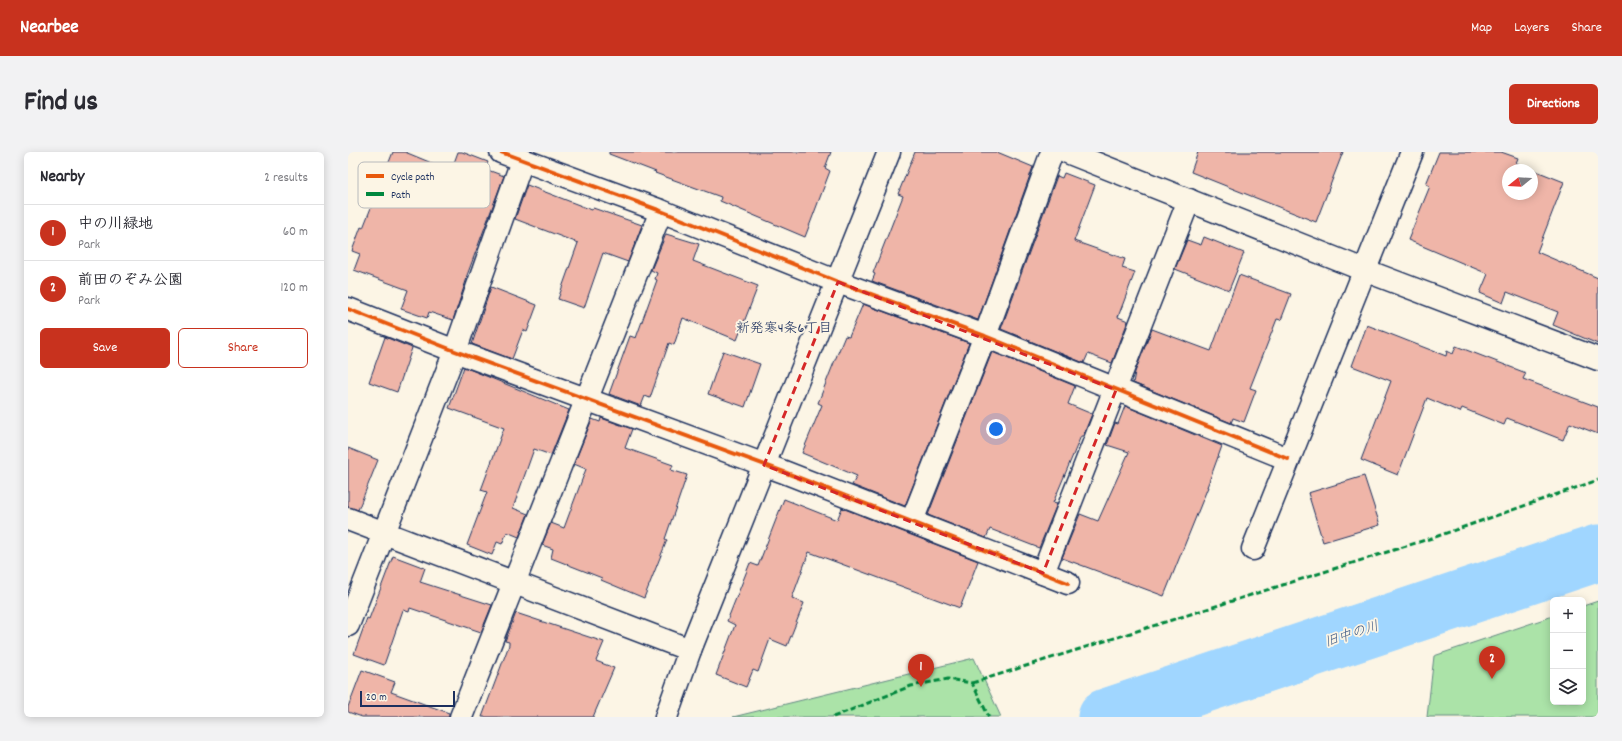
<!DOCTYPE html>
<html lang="en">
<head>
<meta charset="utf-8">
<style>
	:root { --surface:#fff; --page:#f2f2f3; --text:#2b2b33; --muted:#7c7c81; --line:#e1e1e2; --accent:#c8321e }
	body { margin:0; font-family:Dekko,"Klee One",sans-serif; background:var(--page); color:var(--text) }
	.controls { position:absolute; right:12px; bottom:12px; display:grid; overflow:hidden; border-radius:6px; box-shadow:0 2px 10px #0003 }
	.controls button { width:36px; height:36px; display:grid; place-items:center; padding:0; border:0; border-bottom:1px solid var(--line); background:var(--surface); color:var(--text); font:20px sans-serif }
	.compass { position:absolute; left:1154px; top:12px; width:36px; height:36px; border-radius:50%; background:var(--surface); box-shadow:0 2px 10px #0003; rotate:252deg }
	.scale { position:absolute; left:12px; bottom:10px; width:95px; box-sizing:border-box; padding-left:4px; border:2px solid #1b2f5e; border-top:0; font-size:11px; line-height:14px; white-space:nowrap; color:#1b2f5e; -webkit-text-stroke:3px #fcf5e5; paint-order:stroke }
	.you { position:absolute; left:648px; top:277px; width:14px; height:14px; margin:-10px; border:3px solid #fff; border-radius:50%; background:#1a73e8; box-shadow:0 0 0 6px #1a73e833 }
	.badge { display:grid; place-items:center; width:26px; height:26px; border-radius:50%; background:var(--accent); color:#fff; font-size:13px; font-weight:700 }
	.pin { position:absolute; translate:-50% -33px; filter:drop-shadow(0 1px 2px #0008) }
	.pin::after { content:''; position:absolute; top:21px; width:14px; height:12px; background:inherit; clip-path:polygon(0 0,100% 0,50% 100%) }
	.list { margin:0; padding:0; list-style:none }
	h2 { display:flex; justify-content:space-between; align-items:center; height:52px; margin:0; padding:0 16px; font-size:17px }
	h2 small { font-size:13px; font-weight:400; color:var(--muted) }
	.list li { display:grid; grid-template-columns:26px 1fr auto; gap:12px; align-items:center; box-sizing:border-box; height:56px; padding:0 16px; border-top:1px solid var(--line) }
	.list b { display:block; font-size:15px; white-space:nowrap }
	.list p { margin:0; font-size:13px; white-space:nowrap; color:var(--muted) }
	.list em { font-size:13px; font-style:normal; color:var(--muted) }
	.actions { display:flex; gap:8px; padding:12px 16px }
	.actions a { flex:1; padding:9px 0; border:1px solid var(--accent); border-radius:6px; text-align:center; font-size:14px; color:var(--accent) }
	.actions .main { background:var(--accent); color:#fff }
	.icon { flex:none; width:22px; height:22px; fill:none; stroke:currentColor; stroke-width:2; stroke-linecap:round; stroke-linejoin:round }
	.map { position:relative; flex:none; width:1250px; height:565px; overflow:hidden; border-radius:6px }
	header { display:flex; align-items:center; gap:24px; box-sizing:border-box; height:56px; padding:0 20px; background:var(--accent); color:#fff }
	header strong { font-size:19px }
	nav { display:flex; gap:22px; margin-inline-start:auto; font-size:14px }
	.intro { display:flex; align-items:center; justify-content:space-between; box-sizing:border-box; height:96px; padding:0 24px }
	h1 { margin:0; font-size:28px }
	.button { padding:10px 18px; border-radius:6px; background:var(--accent); color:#fff; font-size:14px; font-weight:700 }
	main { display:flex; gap:24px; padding:0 24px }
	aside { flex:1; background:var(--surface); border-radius:6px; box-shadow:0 2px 10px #0003 }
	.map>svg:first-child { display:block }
</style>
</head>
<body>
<header>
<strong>Nearbee</strong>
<nav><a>Map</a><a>Layers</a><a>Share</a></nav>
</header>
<div class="intro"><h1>Find us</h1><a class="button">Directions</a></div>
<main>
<aside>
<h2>Nearby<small>2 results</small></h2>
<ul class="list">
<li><span class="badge">1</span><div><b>中の川緑地</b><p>Park</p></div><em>60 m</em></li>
<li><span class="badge">2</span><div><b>前田のぞみ公園</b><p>Park</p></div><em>120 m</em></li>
</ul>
<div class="actions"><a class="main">Save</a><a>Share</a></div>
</aside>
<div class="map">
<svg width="1250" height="565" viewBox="0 0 1250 565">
	<rect width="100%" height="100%" fill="#fcf5e5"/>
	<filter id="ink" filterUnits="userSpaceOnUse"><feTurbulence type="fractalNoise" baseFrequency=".025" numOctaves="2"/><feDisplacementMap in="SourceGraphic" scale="8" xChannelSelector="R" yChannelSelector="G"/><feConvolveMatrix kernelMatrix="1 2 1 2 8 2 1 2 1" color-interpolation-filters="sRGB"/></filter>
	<g filter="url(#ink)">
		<g fill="#abe3a8" stroke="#638983">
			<path d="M 1250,449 L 1250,565 L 1079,565 L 1086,504 L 1205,464 L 1205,550 L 1235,550 L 1235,454 Z"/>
			<path d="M 626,506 L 653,565 L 385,565 Z"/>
		</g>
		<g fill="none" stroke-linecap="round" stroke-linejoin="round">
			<path stroke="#a0d6ff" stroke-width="57" d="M 758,565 L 1250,401"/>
		</g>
		<g fill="#efb5a8" stroke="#1b2f5e" fill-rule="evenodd">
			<path d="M 45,0 L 57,0 L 103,19 L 110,0 L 114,0 L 140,10 L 137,17 L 156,24 L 118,126 L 119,126 L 105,168 L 81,160 L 79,166 L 53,157 L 60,138 L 6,118 L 12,102 L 4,99 L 13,75 L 15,76 Z"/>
			<path d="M 261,0 L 483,0 L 477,16 L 482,19 L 457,85 L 372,49 L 373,45 L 307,21 L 308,20 L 261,2 Z"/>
			<path d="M 567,0 L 649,0 L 685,15 L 630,168 L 524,129 L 527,122 L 525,121 L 555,44 L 550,42 Z"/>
			<path d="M 850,0 L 995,0 L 968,70 L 843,20 Z"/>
			<path d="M 1091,0 L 1153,0 L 1170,6 L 1168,11 L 1216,30 L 1189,100 L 1250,126 L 1250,192 L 1205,173 L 1210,160 L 1159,140 L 1155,151 L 1132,141 L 1140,122 L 1060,88 L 1082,34 L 1078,32 ZM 1160,18 L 1184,18 L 1184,42 L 1160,42 Z"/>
			<path d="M 716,21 L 747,33 L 726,89 L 777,107 L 774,116 L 787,120 L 770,165 L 780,169 L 764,211 L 740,202 L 736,211 L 653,177 L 709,24 L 714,26 Z"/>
			<path d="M 179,33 L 244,58 L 245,56 L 294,73 L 280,110 L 255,101 L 236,156 L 210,147 L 230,91 L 167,67 Z"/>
			<path d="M 318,82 L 351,92 L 345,109 L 410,134 L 389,188 L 335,166 L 326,193 L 321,191 L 302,246 L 297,244 L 293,254 L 261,242 L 282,184 L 288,186 L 309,128 L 307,127 L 309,121 L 303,118 Z"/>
			<path d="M 856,85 L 896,101 L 881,138 L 827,117 L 839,88 L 853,93 Z"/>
			<path d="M 891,123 L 943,142 L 933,168 L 929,167 L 902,236 L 908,238 L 896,270 L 885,266 L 883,271 L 785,231 L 787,220 L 804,177 L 863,199 Z"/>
			<path d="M 143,135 L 189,153 L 179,180 L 175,178 L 164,207 L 124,192 Z"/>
			<path d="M 515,152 L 621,191 L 557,354 L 504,333 L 509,324 L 454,301 L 474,253 L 470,251 L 487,208 L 497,184 L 501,185 Z"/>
			<path d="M 1019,173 L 1098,204 L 1099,199 L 1105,202 L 1108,194 L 1178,221 L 1175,227 L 1250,255 L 1250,282 L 1222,271 L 1215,288 L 1159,266 L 1156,273 L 1114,256 L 1112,260 L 1079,246 L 1050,323 L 1013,308 L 1043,229 L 1004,214 Z"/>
			<path d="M 37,185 L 64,196 L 49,240 L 21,230 Z"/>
			<path d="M 375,199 L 412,212 L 397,255 L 360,242 Z"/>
			<path d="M 644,200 L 727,234 L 720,252 L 744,262 L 735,284 L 733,284 L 705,351 L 709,352 L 691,396 L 642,377 L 638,386 L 580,363 Z"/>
			<path d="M 116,215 L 221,258 L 203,303 L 186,297 L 165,356 L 180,362 L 171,385 L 159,380 L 154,392 L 149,390 L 144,403 L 119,393 L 139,340 L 133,338 L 156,276 L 101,256 Z"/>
			<path d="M 777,254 L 874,294 L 859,335 L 860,335 L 816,444 L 714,406 L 732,362 L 750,369 L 781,300 L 759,293 L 767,271 L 770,272 Z"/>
			<path d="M 253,266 L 284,277 L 277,296 L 325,313 L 323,318 L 339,323 L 317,387 L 319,388 L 296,446 L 253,428 L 254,426 L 203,406 L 205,397 L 194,393 L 203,371 L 216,376 L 238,317 L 226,312 L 244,267 L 252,270 Z"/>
			<path d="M 0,296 L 30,308 L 10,358 L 0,355 Z"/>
			<path d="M 1016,324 L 1032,373 L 975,390 L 960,341 Z"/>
			<path d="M 436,347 L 489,368 L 494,356 L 630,409 L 612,456 L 461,400 L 444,446 L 456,451 L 439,494 L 422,487 L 410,520 L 405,518 L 398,535 L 368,523 L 387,473 L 379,469 L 402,411 L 410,414 Z"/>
			<path d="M 45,404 L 77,416 L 72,430 L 144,453 L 133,480 L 62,456 L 61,460 L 55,458 L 36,513 L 6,502 L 19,466 L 21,467 Z"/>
			<path d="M 168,461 L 256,490 L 248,509 L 266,516 L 245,565 L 134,565 L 161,493 L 161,490 L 157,489 Z"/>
			<path d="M 14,518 L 47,530 L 43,540 L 101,561 L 101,565 L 14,565 L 0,560 L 0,555 Z"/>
		</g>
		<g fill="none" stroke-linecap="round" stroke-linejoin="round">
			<defs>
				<g id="minor">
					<path d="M 153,0 L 313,59 L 490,130 L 637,184 L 940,307"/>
					<path d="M 719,0 L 1016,118 L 1250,207"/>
					<path d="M 0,157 L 107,199 L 436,320 L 720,431"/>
					<path d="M 0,367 L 342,498"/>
					<path d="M 564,369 L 637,184 L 704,0"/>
					<path d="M 905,397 L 1064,0"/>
					<path d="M 695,421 L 841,48"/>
					<path d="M 0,473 L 107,199 L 174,9"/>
					<path d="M 113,565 L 313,59"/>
					<path d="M 318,565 L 342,498 L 541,0"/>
				</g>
			</defs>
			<use href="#minor" stroke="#1b2f5e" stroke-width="25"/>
			<use href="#minor" stroke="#fcf5e5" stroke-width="22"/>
			<g stroke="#00873e" stroke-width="3" stroke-dasharray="6 3" stroke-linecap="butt">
				<path d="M 624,531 L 1090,384 L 1250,328"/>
				<path d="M 485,565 L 563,534 L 600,527 L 624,531 L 641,565"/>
			</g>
			<defs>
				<g id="cycleway">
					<path d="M 153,0 L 313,59 L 490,130 L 637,184 L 940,307"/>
					<path d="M 0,157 L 107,199 L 436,320 L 720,431"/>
				</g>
			</defs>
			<use href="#cycleway" stroke="#fcf5e5" stroke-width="6"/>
			<use href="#cycleway" stroke="#e8590c" stroke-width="4"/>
		</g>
	</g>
	<path fill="none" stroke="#d62828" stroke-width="3" stroke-dasharray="8 5" stroke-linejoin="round" d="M 490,130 L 768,238 L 695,421 L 416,313 Z"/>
	<g text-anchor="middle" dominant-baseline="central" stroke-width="3.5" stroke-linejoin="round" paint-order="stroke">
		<g font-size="14" fill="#1b2f5e" stroke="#fcf5e5">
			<text x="436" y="177">新発寒4条6丁目</text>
		</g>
		<g font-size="14" font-style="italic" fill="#3c5986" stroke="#fcf5e5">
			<text transform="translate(1004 483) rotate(-18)">旧中の川</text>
		</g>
	</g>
	<rect x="10" y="10" width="132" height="46" rx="6" fill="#fcf5e5" stroke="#b8babc" stroke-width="1"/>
	<rect x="18" y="22" width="18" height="4" fill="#e8590c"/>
	<rect x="18" y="40" width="18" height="4" fill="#00873e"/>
	<g font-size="11" fill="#1b2f5e">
		<text x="43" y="28">Cycle path</text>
		<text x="43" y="46">Path</text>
	</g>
</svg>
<div class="controls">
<button>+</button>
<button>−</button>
<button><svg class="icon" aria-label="layers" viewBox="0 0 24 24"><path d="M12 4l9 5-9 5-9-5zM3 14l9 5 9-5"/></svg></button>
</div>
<svg class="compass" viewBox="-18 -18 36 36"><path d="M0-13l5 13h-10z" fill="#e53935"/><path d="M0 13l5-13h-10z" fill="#7c7c81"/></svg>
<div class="scale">20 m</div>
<div class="you"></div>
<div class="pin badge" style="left:573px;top:535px">1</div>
<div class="pin badge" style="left:1144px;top:527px">2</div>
</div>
</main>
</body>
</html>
